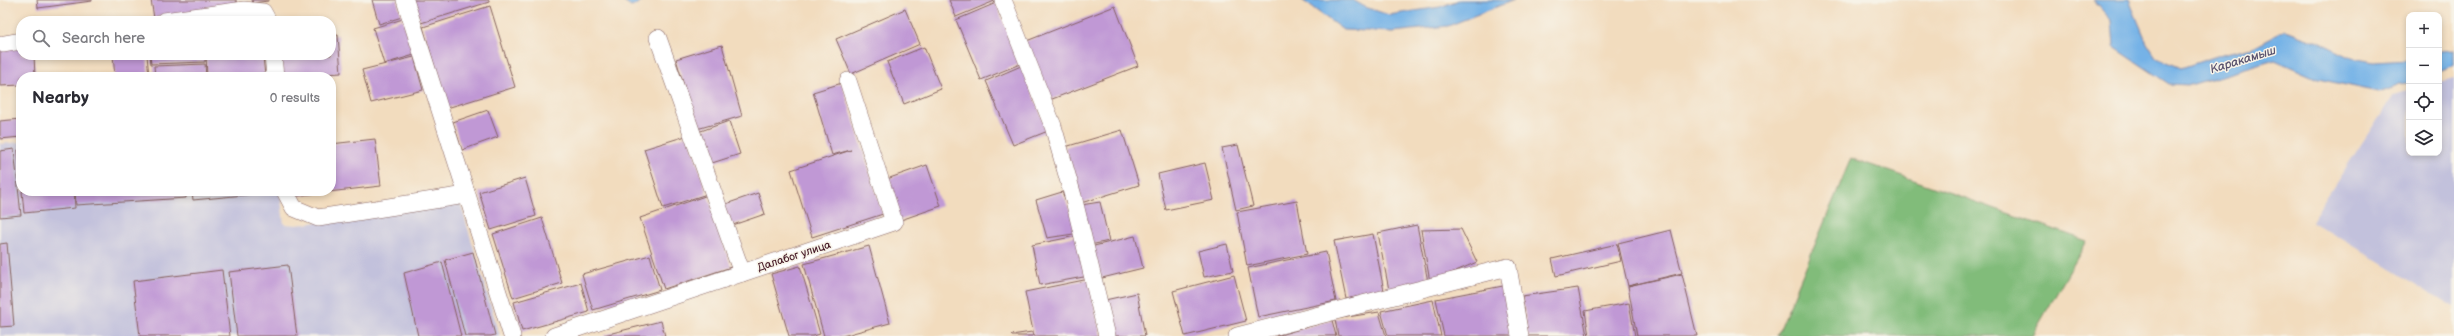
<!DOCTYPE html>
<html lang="en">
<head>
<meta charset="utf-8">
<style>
	:root { --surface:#fff; --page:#f7f7f7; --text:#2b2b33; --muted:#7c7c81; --line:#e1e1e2 }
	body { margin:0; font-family:"Balsamiq Sans",sans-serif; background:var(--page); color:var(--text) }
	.controls { position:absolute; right:12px; top:12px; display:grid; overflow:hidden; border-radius:8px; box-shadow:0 2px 6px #0003 }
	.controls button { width:36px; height:36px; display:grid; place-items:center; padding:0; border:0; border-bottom:1px solid var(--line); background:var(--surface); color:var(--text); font:20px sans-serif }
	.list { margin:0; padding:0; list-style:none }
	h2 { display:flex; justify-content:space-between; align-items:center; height:52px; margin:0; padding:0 16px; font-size:17px }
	h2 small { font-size:13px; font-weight:400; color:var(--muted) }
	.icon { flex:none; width:22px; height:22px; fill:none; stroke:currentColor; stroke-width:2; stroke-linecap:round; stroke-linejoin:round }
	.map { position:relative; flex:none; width:2454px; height:336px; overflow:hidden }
	.search { position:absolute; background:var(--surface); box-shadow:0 2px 6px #0003; left:16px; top:16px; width:320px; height:44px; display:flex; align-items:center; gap:10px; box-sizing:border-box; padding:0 14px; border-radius:16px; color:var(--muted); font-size:15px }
	.panel { position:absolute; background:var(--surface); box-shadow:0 2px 6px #0003; left:16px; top:72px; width:320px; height:124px; border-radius:16px }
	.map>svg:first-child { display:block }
</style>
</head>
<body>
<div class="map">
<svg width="2454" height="336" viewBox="0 0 2454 336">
	<rect width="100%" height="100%" fill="#f7f3e8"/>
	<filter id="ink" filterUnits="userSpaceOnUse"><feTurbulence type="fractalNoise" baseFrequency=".025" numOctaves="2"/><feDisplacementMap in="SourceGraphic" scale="8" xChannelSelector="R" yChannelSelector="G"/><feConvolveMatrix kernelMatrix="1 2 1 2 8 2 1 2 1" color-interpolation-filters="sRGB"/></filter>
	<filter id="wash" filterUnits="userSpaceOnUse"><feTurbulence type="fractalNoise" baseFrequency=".012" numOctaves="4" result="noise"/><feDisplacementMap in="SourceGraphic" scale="16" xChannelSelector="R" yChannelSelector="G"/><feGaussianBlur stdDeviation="0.9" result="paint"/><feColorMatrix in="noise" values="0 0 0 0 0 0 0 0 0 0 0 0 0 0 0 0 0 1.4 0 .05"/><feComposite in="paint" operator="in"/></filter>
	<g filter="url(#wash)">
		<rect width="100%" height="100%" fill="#f2dcbe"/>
		<g fill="#c2c1dc">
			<path d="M 2454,78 L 2454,307 L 2311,221 L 2394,94 L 2409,90 L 2409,153 L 2439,153 L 2439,82 Z"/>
			<path d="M 21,142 L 21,191 L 280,191 L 284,224 L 297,225 L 460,202 L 500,336 L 0,336 L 0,144 Z"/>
		</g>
		<path fill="#81bc7a" stroke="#666e52" d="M 1851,158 L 2087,241 L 2032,336 L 1777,336 Z"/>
		<g fill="#75b2e7" stroke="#606889">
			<path d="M 621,0 L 646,0 L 631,7 Z"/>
			<path d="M 1302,0 L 1353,0 L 1365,7 L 1389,15 L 1440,7 L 1459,0 L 1514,0 L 1448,26 L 1393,32 L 1343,30 Z"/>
			<path d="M 2093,0 L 2129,0 L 2147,43 L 2156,57 L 2181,68 L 2223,54 L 2253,47 L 2285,30 L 2319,42 L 2352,58 L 2374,62 L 2409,60 L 2409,83 L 2400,84 L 2379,92 L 2318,79 L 2275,60 L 2190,85 L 2169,84 L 2114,47 L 2112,21 Z"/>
			<path d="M 2454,50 L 2454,65 L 2439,71 L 2439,51 Z"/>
		</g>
		<g id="blocks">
			<g fill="#c098d5">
				<path d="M 37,0 L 92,0 L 92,1 L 38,8 Z"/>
				<path d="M 151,0 L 236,0 L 237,6 L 154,18 Z"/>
				<path d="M 252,0 L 268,0 L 268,1 L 253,3 Z"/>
				<path d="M 372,0 L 397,0 L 402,17 L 379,24 Z"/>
				<path d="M 413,0 L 489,0 L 489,2 L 421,23 Z"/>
				<path d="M 949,0 L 997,0 L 956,17 Z"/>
				<path d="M 996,3 L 1020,64 L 981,80 L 956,20 Z"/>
				<path d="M 490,6 L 515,87 L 447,108 L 423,27 Z"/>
				<path d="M 1115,6 L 1138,66 L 1047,101 L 1024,42 Z"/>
				<path d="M 905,9 L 920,44 L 851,74 L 836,39 Z"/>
				<path d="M 262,15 L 262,21 L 224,21 Z"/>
				<path d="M 403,19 L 414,55 L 384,64 L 373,28 Z"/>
				<path d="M 338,35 L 341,73 L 281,77 L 280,55 L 331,55 L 331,36 Z"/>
				<path d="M 722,45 L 742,116 L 697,129 L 676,59 Z"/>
				<path d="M 21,46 L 21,55 L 34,55 L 35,77 L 21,77 L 21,85 L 0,86 L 0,47 Z"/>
				<path d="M 924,47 L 941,89 L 904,104 L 887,62 Z"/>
				<path d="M 113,55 L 147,55 L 149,77 L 115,77 Z"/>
				<path d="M 150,55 L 205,55 L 205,62 L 151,64 Z"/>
				<path d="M 206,55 L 263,55 L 265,77 L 207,77 Z"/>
				<path d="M 414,57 L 423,90 L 371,103 L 362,70 Z"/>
				<path d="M 205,64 L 206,77 L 155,77 L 154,66 Z"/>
				<path d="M 1021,66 L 1048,131 L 1013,145 L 986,81 Z"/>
				<path d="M 842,83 L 883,214 L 812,237 L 791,170 L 851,150 L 832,155 L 813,92 Z"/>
				<path d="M 488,110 L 498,137 L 462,150 L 453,122 Z"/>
				<path d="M 331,114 L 333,128 L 331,128 Z"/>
				<path d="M 21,119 L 21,137 L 0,139 L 0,121 Z"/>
				<path d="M 729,121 L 740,154 L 709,164 L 698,132 Z"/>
				<path d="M 1122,130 L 1139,185 L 1081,203 L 1065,147 Z"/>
				<path d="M 689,135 L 707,194 L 663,208 L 644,149 Z"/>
				<path d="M 375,139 L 381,186 L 293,196 L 292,191 L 331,191 L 331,144 Z"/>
				<path d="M 1238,145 L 1253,206 L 1236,210 L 1222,148 Z"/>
				<path d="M 14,149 L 21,215 L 0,217 L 0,151 Z"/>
				<path d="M 21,149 L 21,172 L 20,172 L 18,150 Z"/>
				<path d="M 1205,163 L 1214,200 L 1166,210 L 1158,174 Z"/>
				<path d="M 927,165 L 941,206 L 898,221 L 884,180 Z"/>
				<path d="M 525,178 L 536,216 L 491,230 L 479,192 Z"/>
				<path d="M 22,191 L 74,191 L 75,208 L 24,213 Z"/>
				<path d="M 75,191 L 186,191 L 186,198 L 76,205 Z"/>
				<path d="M 192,191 L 275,191 L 276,192 L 193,200 Z"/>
				<path d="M 1062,192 L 1080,233 L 1047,238 L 1036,200 Z"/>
				<path d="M 758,193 L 765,214 L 730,226 L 723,205 Z"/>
				<path d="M 708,195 L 731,267 L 664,289 L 640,218 Z"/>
				<path d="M 1297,201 L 1307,254 L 1247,266 L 1237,212 Z"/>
				<path d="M 1100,202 L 1109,241 L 1090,245 L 1081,205 Z"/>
				<path d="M 542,218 L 562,283 L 513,298 L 493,234 Z"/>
				<path d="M 1417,225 L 1428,282 L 1389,290 L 1378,233 Z"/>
				<path d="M 1461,229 L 1477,262 L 1430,282 L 1421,230 Z"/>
				<path d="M 1671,230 L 1682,273 L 1628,286 L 1618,243 Z"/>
				<path d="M 1373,234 L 1384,291 L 1346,299 L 1334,241 Z"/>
				<path d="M 1081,235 L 1089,276 L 1040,285 L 1032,245 Z"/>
				<path d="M 1135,236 L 1143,268 L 1098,279 L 1090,247 Z"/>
				<path d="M 7,243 L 14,326 L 0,327 L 0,244 Z"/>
				<path d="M 1227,244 L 1233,271 L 1204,277 L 1198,251 Z"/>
				<path d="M 1617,244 L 1621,261 L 1556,276 L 1552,259 Z"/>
				<path d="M 869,246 L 890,323 L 842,336 L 824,336 L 804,264 Z"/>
				<path d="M 473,252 L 495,335 L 491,336 L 465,336 L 445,260 Z"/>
				<path d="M 1326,252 L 1336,301 L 1258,317 L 1248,268 Z"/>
				<path d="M 650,255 L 660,290 L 593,310 L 582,274 Z"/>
				<path d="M 442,262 L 461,336 L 418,336 L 404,273 Z"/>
				<path d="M 288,265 L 297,336 L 237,336 L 229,272 Z"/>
				<path d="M 800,266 L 820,334 L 813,336 L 789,336 L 771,274 Z"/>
				<path d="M 222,270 L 230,336 L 140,336 L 133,281 Z"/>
				<path d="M 1682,274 L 1697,336 L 1637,336 L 1628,286 Z"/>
				<path d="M 1234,275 L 1246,321 L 1185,336 L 1173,291 Z"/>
				<path d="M 1089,279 L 1101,336 L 1034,336 L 1025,292 Z"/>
				<path d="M 581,283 L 589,312 L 522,331 L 514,302 Z"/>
				<path d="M 1508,285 L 1518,336 L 1444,336 L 1436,299 Z"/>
				<path d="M 1578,288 L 1587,336 L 1528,336 L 1522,296 Z"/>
				<path d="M 1137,293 L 1145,336 L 1113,336 L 1105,300 Z"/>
				<path d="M 1433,300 L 1441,336 L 1388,336 L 1381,311 Z"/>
				<path d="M 1629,303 L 1635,336 L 1589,336 L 1585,311 Z"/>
				<path d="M 1379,312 L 1386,336 L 1338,336 L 1335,319 Z"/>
				<path d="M 1332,320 L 1336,336 L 1276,336 Z"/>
				<path d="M 661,321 L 665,336 L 604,336 L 604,335 Z"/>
				<path d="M 1032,332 L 1033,336 L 1012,336 L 1011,335 Z"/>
			</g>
		</g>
	</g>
	<g filter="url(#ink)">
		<use href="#blocks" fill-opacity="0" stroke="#85615e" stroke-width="1"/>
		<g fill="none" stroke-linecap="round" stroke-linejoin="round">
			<defs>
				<g id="minor">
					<path d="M 405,0 L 512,336"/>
					<path d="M 1003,0 L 1053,126 L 1073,196 L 1107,336"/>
					<path d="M 164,21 L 244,10 L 263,12 L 268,21"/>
					<path d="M 658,38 L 742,273"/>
					<path d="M 4,44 L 21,41"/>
					<path d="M 273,55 L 275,77"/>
					<path d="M 285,191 L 294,208 L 318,218 L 466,195"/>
					<path d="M 554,336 L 894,222 L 848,81"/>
					<path d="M 1237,336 L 1508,267 L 1520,336"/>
				</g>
			</defs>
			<use href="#minor" stroke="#85615e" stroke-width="18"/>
			<use href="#minor" stroke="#fff" stroke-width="17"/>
		</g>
	</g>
	<g text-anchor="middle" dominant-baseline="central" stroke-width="3" stroke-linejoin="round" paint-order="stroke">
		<g font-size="11" fill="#4a1f2b" stroke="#f7f3e8">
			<text transform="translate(794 256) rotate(-18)">Далабог улица</text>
		</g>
		<g font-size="12" font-style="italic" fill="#59526d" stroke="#f7f3e8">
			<text transform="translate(2243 60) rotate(-17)">Каракамыш</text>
		</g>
	</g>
</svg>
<div class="controls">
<button>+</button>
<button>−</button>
<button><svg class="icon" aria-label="locate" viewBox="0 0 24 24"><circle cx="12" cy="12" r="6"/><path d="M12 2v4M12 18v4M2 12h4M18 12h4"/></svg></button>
<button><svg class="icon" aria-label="layers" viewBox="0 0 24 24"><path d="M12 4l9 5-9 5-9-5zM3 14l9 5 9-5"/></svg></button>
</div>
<div class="search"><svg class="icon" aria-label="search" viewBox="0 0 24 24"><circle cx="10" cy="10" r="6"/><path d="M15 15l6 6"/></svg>Search here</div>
<section class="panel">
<h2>Nearby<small>0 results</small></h2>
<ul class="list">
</ul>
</section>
</div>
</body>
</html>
